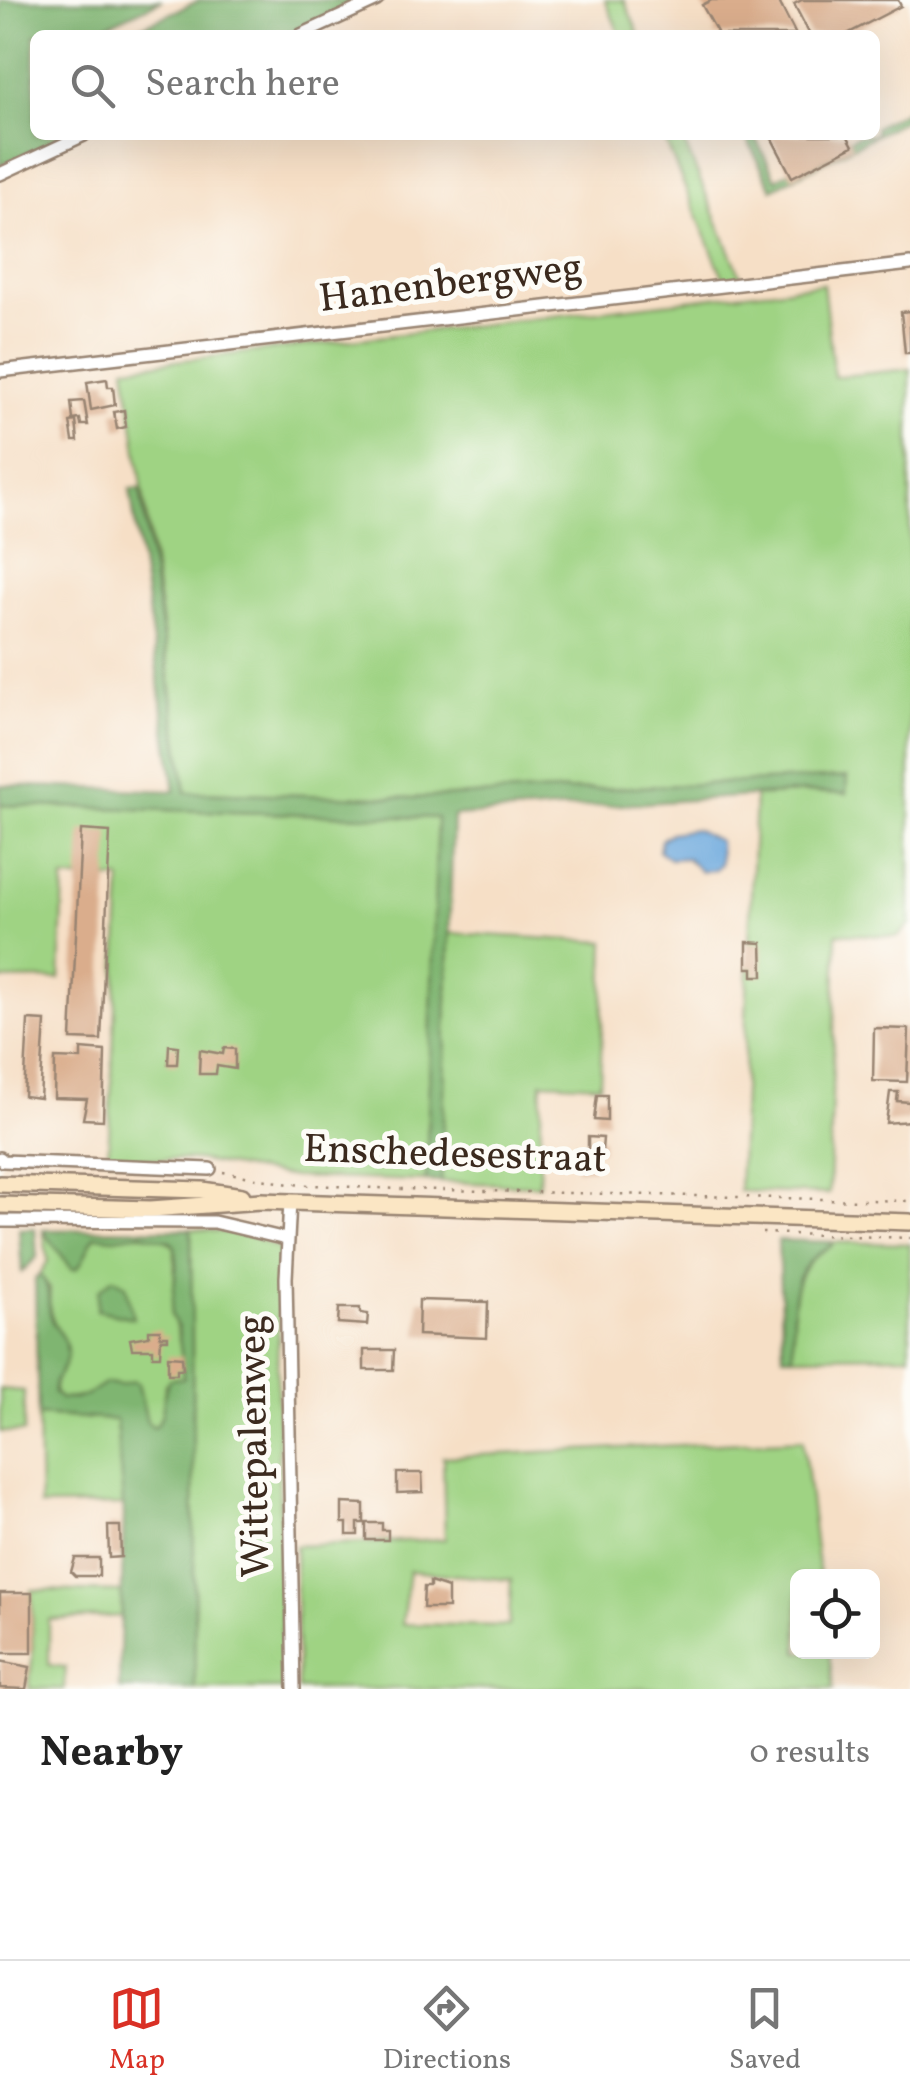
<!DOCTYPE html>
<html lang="en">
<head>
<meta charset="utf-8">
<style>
	:root { --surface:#fff; --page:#f2f2f2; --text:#222; --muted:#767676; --line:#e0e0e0; --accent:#d93025 }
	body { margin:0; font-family:Vollkorn,serif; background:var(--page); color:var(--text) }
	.controls { position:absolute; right:30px; bottom:30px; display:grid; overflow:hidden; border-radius:15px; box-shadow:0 10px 40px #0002 }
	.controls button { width:90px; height:90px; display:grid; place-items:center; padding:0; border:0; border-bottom:2px solid var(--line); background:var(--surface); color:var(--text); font:50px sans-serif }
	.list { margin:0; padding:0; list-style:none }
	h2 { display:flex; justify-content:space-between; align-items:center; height:130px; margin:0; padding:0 40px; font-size:42px }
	h2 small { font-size:32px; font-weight:400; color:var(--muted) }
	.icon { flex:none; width:55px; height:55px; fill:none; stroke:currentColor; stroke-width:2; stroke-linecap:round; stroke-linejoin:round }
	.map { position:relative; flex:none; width:910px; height:1689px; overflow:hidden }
	.search { position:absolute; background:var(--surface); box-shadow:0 10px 40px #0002; left:30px; right:30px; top:30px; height:110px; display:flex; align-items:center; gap:25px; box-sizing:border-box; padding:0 35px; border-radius:15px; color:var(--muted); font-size:38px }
	.sheet { height:270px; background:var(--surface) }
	nav { display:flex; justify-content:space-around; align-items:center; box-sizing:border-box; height:140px; border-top:2px solid var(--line); background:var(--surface); font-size:28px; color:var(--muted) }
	nav a { display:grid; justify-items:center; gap:5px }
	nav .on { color:var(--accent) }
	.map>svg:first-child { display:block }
</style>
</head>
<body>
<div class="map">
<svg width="910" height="1689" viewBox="0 0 910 1689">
	<rect width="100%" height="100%" fill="#fdfcf7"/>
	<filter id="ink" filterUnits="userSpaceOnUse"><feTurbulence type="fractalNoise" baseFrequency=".01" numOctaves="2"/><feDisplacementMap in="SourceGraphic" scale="20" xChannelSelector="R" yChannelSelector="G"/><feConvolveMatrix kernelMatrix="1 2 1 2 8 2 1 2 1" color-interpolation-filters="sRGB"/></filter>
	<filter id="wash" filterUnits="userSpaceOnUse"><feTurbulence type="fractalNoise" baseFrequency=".0048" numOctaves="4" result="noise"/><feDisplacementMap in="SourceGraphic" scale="40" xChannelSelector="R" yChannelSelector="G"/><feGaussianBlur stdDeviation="2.25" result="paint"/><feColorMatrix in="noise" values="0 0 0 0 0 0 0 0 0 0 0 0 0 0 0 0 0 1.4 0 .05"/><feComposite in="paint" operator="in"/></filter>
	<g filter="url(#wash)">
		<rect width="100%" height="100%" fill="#f6dfc6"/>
		<g fill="#9fd383" stroke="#6d7e50" stroke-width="2.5" fill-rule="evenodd">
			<path d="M 605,0 L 624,0 L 639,35 L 620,35 Z"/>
			<path d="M 670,135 L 681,135 L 741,277 L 724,279 L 664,138 Z"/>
			<path d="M 823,284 L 834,377 L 910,369 L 910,925 L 898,937 L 837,933 L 829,1194 L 739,1191 L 755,796 L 809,792 L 845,794 L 847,777 L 412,798 L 186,792 L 125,367 Z"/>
			<path d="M 0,805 L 438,818 L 426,1181 L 293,1177 L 196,1160 L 108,1158 L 121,879 L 64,879 L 60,979 L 0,980 Z"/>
			<path d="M 449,933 L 605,942 L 600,1085 L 542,1082 L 539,1185 L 441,1182 Z"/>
			<path d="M 191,1229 L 247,1234 L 282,1250 L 277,1370 L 283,1689 L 195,1689 Z"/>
			<path d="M 43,1230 L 72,1269 C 82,1258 87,1245 96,1235 C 121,1237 156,1228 175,1247 L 174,1319 L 183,1356 L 184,1378 L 165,1384 C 164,1400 166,1417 154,1428 L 147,1422 L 138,1384 L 134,1381 L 120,1385 L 106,1383 C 90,1395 81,1399 61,1399 L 54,1393 L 54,1381 L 65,1364 L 49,1306 L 50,1289 L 40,1274 L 48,1261 Z"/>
			<path d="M 832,1242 L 910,1244 L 910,1355 L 793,1356 C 794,1313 786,1266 831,1246 Z"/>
			<path d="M 0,1389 L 24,1391 L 24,1432 L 0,1432 Z"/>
			<path d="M 38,1415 L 116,1420 L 124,1505 L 40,1506 Z"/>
			<path d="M 803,1439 L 819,1576 L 798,1576 L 798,1652 L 829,1652 L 833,1689 L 298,1689 L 295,1546 L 445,1539 L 443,1457 ZM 409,1571 L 511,1580 L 509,1626 L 402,1624 Z"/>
			<path d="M 32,1590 L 122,1592 L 121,1616 L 49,1620 L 49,1665 L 65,1667 L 64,1689 L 29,1689 L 33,1651 Z"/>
		</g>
		<g fill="#7fb571" stroke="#5d7048" stroke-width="2.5">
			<path d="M 0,0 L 162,0 L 86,35 L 35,35 L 35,135 L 68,135 L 0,166 Z"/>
			<path d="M 200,0 L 362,0 L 286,35 L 123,35 Z"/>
			<path d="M 910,108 L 910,117 L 772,189 L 745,135 L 754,135 L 776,179 L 859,135 L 875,135 L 875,127 Z"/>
			<path d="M 140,488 L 186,792 L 412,798 L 847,777 L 846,794 L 809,792 L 453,816 L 441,1182 L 426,1181 L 437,818 L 0,805 L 0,785 L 175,791 L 130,489 Z"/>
			<path d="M 35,1228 L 37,1257 L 22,1272 L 19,1229 Z"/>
			<path d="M 191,1229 L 195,1689 L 119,1689 L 124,1515 L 116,1420 L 38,1415 L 35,1279 L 40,1274 C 53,1292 45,1300 52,1319 C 57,1332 69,1342 67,1356 C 65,1371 52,1377 54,1393 L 61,1399 C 81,1400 90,1394 106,1383 L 120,1385 L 134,1381 L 138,1384 L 147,1422 L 154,1427 C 168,1414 160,1395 169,1379 L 184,1378 L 178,1328 L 171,1315 L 177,1261 L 175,1247 L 171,1241 L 142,1234 L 114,1238 L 96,1236 C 87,1245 86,1259 77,1269 L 72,1269 L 43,1230 Z"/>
			<path d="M 778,1240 L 832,1242 L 832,1246 C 784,1267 794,1312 793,1356 L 783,1356 Z"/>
			<path d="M 113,1278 L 126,1285 L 133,1318 L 97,1310 L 99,1290 Z"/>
		</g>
		<path fill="#6ca8dd" stroke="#54697e" stroke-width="2.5" d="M 695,829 L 719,841 L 720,864 L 715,869 L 701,872 L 687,858 L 670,859 L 659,851 L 661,840 L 671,833 Z"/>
		<g id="blocks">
			<g fill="#daad8c">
				<path d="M 712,0 L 778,0 L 796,35 L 712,35 L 717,32 L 702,5 Z"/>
				<path d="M 802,0 L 898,0 L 901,6 L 845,35 L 810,35 L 794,4 Z"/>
				<path d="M 770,135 L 847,135 L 853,146 L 792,177 Z"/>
				<path d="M 910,311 L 910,353 L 905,353 L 901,312 Z"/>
				<path d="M 107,379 L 108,387 L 113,387 L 115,405 L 91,410 L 87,382 Z"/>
				<path d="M 84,401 L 88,425 L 81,425 L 80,419 L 73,420 L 71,402 Z"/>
				<path d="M 124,410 L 126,427 L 117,429 L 114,412 Z"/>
				<path d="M 76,421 L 78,441 L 73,441 L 70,422 Z"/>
				<path d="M 81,830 L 110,832 L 101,1040 L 71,1039 Z"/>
				<path d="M 747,942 L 762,943 L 763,976 L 753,976 L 753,968 L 747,968 Z"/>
				<path d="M 28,1020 L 45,1021 L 40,1098 L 24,1096 Z"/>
				<path d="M 874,1028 L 909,1029 L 907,1082 L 873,1081 Z"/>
				<path d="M 169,1045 L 178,1046 L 177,1064 L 168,1064 Z"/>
				<path d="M 224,1048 L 235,1049 L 235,1069 L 217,1066 L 216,1074 L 199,1074 L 200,1050 L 223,1054 Z"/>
				<path d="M 81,1049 L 105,1051 L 103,1120 L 83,1119 L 87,1099 L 54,1098 L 55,1058 L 81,1059 Z"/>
				<path d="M 890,1092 L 898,1092 L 897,1101 L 910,1102 L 910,1121 L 886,1123 Z"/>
				<path d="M 597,1095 L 607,1095 L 607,1121 L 594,1120 Z"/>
				<path d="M 588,1137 L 603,1138 L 602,1150 L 594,1150 L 594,1169 L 576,1169 L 577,1149 L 588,1150 Z"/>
				<path d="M 419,1300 L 488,1302 L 487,1338 L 418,1335 Z"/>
				<path d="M 339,1308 L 360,1308 L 360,1313 L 368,1314 L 367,1325 L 338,1323 Z"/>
				<path d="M 149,1330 L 160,1330 L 160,1336 L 168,1336 L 168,1339 L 161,1339 L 160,1356 L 153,1356 L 153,1349 L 132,1349 L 130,1339 L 149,1336 Z"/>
				<path d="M 364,1350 L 394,1350 L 393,1370 L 364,1370 Z"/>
				<path d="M 168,1356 L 182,1357 L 183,1369 L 177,1369 L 177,1374 L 168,1374 Z"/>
				<path d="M 397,1473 L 422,1473 L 423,1492 L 397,1493 Z"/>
				<path d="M 342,1503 L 364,1504 L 364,1523 L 358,1523 L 358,1535 L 347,1535 L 347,1523 L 342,1523 Z"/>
				<path d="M 366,1523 L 382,1523 L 382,1530 L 388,1530 L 388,1540 L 366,1540 Z"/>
				<path d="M 108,1526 L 120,1526 L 121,1557 L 109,1558 Z"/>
				<path d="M 75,1558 L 99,1558 L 99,1576 L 75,1576 L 71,1572 Z"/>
				<path d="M 430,1582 L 448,1588 L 448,1608 L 423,1608 L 424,1587 L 430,1587 Z"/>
				<rect x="0" y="1593" width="32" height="60"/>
				<path d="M 0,1661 L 30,1667 L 26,1689 L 0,1688 Z"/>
			</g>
		</g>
	</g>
	<g filter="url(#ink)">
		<use href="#blocks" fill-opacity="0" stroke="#988472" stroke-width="2.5"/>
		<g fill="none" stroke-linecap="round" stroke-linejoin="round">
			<defs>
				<g id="street">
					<path d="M 301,35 L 377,0"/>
					<path d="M 0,174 L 84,135"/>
					<path d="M 0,371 L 910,264"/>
					<path d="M 0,1158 L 3,1161 L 210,1169"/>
					<path d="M 290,1201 L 286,1278 L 294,1689"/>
					<path d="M 0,1221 L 214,1222 L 286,1239"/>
				</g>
				<g id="secondary">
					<path d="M 0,1184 L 202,1190 L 242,1196"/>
					<path d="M 0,1205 L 151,1209 L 261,1201 L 910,1222"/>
				</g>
			</defs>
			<use href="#street" stroke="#988472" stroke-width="16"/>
			<use href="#secondary" stroke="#988472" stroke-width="20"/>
			<g stroke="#988472" stroke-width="2.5" stroke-dasharray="2.5 8" stroke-linecap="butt">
				<path d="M 223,1172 L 289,1184 L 399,1189 L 910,1201"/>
				<path d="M 762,1233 L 910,1238"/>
			</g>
			<use href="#street" stroke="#fff" stroke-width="11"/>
			<use href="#secondary" stroke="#fbe6c4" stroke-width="15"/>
		</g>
	</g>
	<g text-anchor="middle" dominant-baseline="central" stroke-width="10" stroke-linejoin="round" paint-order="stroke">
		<g font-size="40" fill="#3b2a1e" stroke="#fdfcf7">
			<text transform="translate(451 285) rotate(-7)">Hanenbergweg</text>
			<text transform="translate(455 1156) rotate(2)">Enschedesestraat</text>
			<text transform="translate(256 1446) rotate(-91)">Wittepalenweg</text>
		</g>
	</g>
</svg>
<div class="controls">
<button><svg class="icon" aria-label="locate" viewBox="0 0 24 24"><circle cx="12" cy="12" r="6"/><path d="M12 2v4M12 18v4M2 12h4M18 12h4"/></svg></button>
</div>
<div class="search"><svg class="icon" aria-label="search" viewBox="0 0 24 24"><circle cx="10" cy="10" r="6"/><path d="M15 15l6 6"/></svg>Search here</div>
</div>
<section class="sheet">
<h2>Nearby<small>0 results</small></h2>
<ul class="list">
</ul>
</section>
<nav>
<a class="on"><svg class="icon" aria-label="map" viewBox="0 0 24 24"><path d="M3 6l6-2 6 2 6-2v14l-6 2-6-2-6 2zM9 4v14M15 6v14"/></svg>Map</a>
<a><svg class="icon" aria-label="directions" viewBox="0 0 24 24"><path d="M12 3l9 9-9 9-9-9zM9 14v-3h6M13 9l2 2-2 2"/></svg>Directions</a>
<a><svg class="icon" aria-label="saved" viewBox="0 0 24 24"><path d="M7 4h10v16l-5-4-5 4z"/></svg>Saved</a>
</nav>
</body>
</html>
